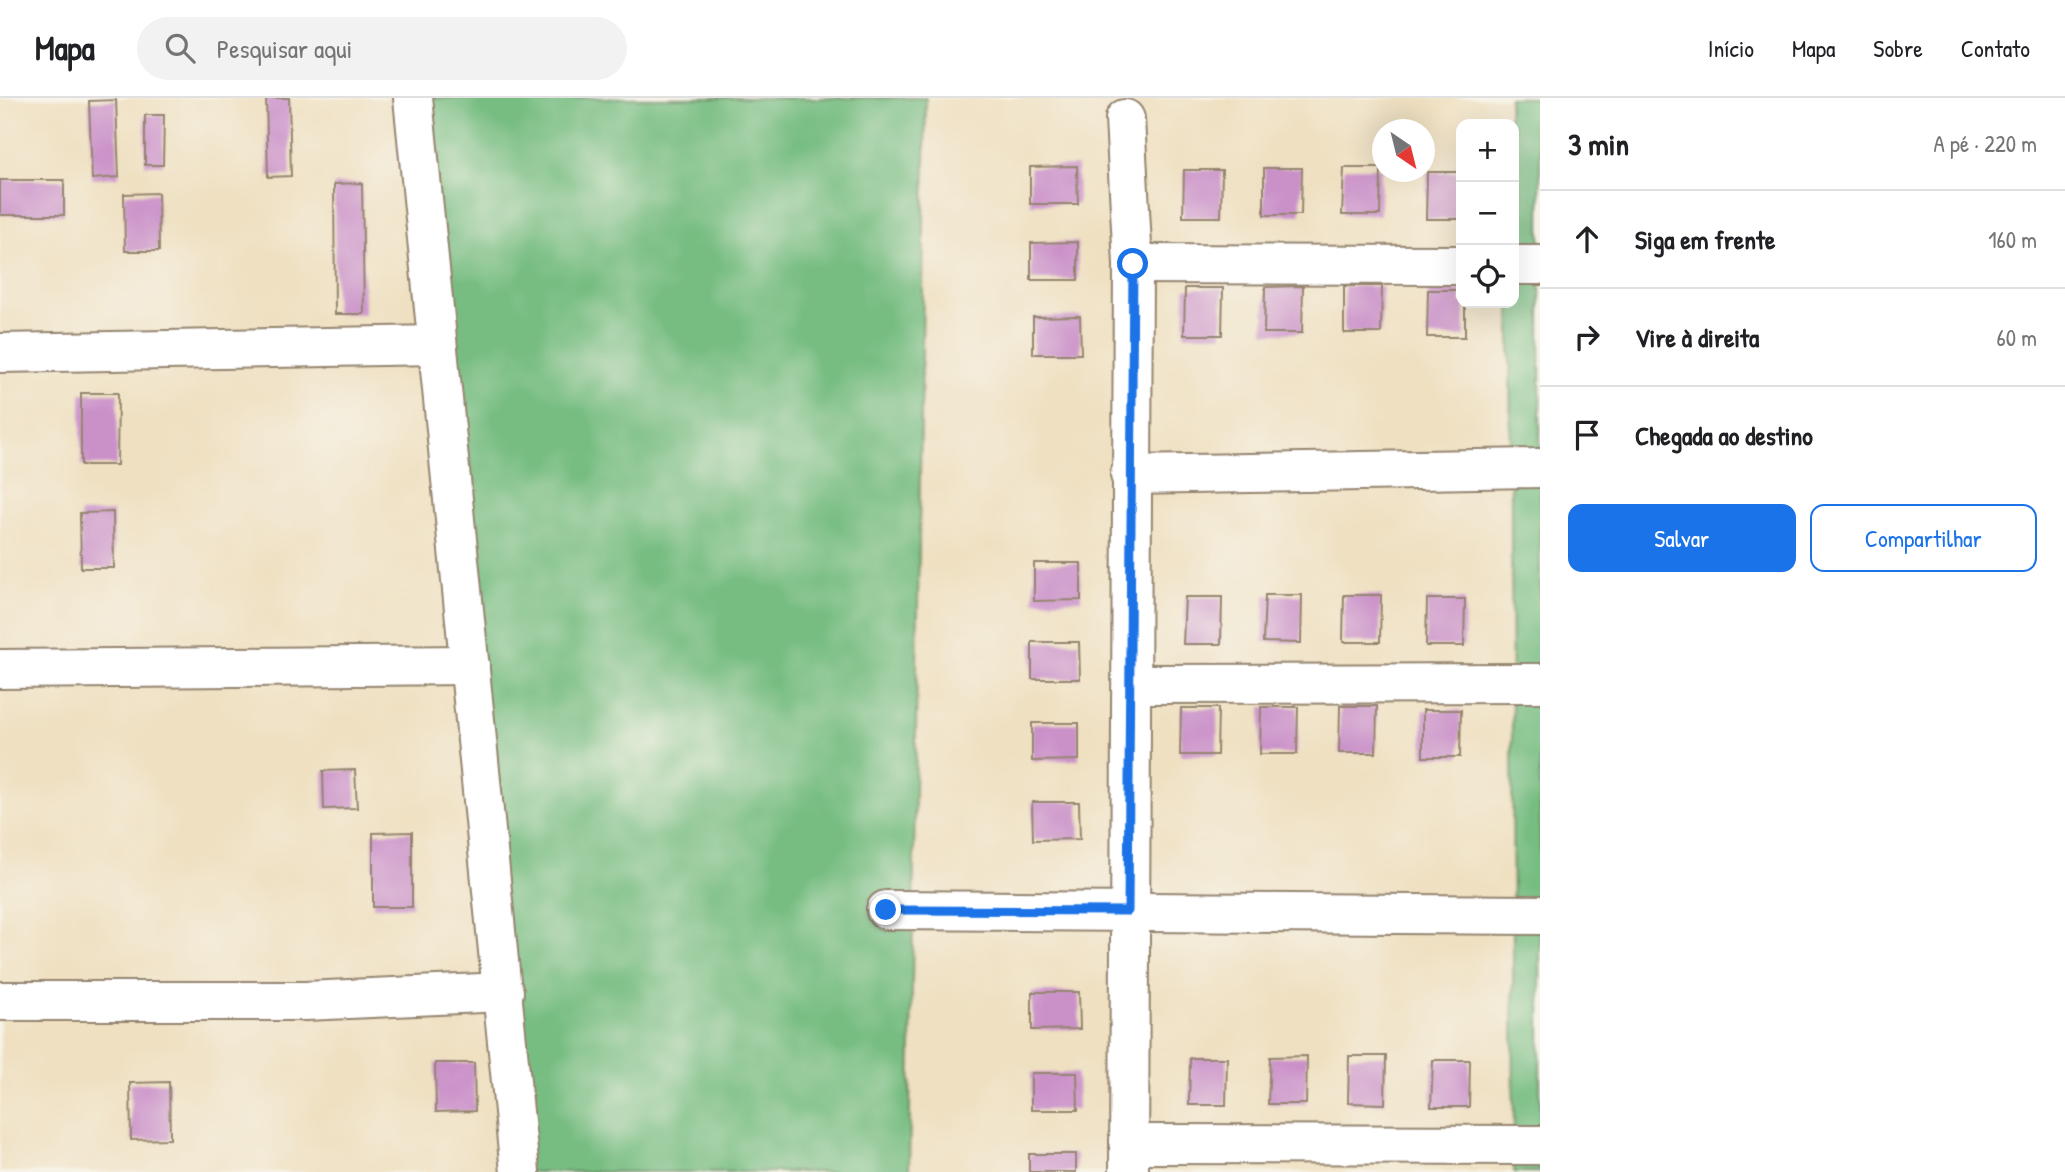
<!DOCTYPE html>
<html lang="pt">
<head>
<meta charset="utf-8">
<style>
	:root { --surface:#fff; --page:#f2f2f2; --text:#202124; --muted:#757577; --line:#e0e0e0; --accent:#1a73e8 }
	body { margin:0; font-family:"Patrick Hand",sans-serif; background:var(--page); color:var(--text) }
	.controls { position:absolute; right:21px; top:21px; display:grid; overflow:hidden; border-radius:14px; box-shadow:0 7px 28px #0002 }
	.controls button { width:63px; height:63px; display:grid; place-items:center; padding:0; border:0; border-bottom:2px solid var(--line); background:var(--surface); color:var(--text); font:35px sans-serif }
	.compass { position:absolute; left:1372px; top:21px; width:63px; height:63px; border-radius:50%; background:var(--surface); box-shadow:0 7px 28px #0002; rotate:145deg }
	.stop { position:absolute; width:21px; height:21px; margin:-16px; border:5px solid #1a73e8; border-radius:50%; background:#fff }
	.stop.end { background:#1a73e8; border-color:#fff; box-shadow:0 2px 7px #0008 }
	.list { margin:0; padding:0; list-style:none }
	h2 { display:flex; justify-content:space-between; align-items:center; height:91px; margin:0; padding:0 28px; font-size:30px }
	h2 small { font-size:23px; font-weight:400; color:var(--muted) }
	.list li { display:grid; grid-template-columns:46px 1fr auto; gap:21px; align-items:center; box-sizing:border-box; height:98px; padding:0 28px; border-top:2px solid var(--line) }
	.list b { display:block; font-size:26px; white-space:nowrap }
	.list em { font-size:23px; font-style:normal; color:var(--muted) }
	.actions { display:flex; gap:14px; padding:21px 28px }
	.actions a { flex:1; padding:16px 0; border:2px solid var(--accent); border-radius:14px; text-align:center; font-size:24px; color:var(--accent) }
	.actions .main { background:var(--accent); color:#fff }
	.icon { flex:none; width:38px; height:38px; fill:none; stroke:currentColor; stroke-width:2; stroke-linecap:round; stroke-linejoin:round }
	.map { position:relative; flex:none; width:1540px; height:1074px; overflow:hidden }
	header { display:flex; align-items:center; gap:42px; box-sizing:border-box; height:98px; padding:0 35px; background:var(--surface); border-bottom:2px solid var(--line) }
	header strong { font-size:33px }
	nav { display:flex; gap:38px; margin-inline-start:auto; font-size:24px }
	.search { width:490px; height:63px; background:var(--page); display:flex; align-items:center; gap:18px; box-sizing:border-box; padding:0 24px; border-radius:38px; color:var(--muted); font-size:26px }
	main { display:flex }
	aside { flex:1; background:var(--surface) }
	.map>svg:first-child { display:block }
</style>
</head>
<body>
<header>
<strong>Mapa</strong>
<div class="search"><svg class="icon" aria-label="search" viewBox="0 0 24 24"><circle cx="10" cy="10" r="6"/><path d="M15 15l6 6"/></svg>Pesquisar aqui</div>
<nav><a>Início</a><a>Mapa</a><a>Sobre</a><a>Contato</a></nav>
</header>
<main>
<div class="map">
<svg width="1540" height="1074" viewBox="0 0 1540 1074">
	<rect width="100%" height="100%" fill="#f7f3e8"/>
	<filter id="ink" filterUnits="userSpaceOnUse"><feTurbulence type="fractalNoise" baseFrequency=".0143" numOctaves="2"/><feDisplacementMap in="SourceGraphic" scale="14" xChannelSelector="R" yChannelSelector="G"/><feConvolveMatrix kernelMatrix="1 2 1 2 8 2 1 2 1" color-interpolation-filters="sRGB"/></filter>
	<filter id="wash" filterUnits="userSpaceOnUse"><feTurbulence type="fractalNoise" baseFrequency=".00686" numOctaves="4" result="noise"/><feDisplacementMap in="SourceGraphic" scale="28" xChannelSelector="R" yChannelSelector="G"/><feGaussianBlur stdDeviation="1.57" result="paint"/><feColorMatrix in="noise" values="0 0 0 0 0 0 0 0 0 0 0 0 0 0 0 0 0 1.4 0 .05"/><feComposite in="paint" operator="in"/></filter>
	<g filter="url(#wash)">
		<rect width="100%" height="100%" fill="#efe0c1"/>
		<g fill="#77bd82" stroke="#597450" stroke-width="2">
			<path d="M 416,0 L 926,0 L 909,1074 L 524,1074 Z"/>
			<path d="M 1509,0 L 1540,0 L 1540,1074 L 1514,1074 L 1510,205 L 1514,205 L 1514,26 L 1509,26 Z"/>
		</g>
		<g id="blocks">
			<g fill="#ca91c9">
				<path d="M 266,0 L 289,0 L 291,78 L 268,79 Z"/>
				<path d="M 116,2 L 119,79 L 92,81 L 89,3 Z"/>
				<path d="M 145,17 L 164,17 L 163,67 L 145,67 Z"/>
				<path d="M 1077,68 L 1078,106 L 1030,106 L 1030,69 Z"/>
				<path d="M 1264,70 L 1302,70 L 1301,117 L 1264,117 Z"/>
				<path d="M 1344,70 L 1381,70 L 1380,117 L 1342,117 Z"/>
				<path d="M 1184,72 L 1222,72 L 1221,119 L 1183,119 Z"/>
				<path d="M 1427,74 L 1461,74 L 1461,121 L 1426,121 Z"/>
				<rect x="0" y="82" width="64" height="35"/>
				<path d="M 362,85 L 364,216 L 335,216 L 334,86 Z"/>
				<path d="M 158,95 L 159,153 L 125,153 L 124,96 Z"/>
				<path d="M 1078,144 L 1078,182 L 1031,182 L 1031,145 Z"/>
				<path d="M 1303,188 L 1302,235 L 1264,235 L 1265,189 Z"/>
				<path d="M 1344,188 L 1382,188 L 1381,235 L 1344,235 Z"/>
				<path d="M 1185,190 L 1223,190 L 1222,237 L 1184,237 Z"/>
				<path d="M 1428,192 L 1461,192 L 1461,205 L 1465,205 L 1465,239 L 1427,239 Z"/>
				<path d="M 1080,218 L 1081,256 L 1033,256 L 1033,219 Z"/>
				<path d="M 81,295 L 118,295 L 117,367 L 81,367 Z"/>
				<path d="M 113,414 L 114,470 L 81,470 L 80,415 Z"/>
				<path d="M 1034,465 L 1081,465 L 1081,502 L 1034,503 Z"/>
				<path d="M 1265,497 L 1302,497 L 1301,545 L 1263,544 Z"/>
				<path d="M 1344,497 L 1381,497 L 1380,544 L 1343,544 Z"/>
				<path d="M 1185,499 L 1222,499 L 1221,546 L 1183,546 Z"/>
				<path d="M 1427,501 L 1465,501 L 1464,548 L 1426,548 Z"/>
				<path d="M 1032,544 L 1079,544 L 1080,581 L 1032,581 Z"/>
				<path d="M 1340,608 L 1377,608 L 1376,655 L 1339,655 Z"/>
				<path d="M 1261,609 L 1298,609 L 1297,656 L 1260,656 Z"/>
				<path d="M 1181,610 L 1218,610 L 1217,657 L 1180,657 Z"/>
				<path d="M 1423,612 L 1461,612 L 1460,659 L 1423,659 Z"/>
				<path d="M 1032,625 L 1079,625 L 1079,662 L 1032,663 Z"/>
				<path d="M 355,672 L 357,710 L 324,711 L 323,673 Z"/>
				<path d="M 1032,704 L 1079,704 L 1080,741 L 1033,742 Z"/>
				<path d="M 412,734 L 412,809 L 373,809 L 373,735 Z"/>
				<path d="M 1032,894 L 1079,894 L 1080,931 L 1032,932 Z"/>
				<path d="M 1307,958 L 1306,1006 L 1268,1006 L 1270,959 Z"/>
				<path d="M 1349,958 L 1386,958 L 1385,1006 L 1348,1005 Z"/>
				<path d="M 1190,960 L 1227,960 L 1226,1007 L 1189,1007 Z"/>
				<path d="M 1433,962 L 1470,962 L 1469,1009 L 1431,1009 Z"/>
				<path d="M 435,965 L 474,965 L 475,1013 L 436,1014 Z"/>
				<path d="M 1031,975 L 1077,975 L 1078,1012 L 1031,1012 Z"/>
				<path d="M 169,984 L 170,1041 L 131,1042 L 130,985 Z"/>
				<rect x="1029" y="1056" width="47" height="18"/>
			</g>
		</g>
	</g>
	<g filter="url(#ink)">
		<use href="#blocks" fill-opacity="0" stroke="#958570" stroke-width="2"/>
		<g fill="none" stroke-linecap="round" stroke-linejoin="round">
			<defs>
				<g id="minor">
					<path d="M 413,0 L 520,1074"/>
					<path d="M 1125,21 L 1133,166 L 1129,1074"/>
					<path d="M 1133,166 L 1461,167"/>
					<path d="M 1514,167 L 1540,167"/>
					<path d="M 0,255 L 437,247"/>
					<path d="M 1130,377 L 1540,370"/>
					<path d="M 0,571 L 470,567"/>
					<path d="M 1132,586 L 1540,585"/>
					<path d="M 886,812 L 1540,817"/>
					<path d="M 0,903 L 305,903 L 504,894"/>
					<path d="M 1129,1046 L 1540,1047"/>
				</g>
			</defs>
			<use href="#minor" stroke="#958570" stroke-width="42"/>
			<use href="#minor" stroke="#fff" stroke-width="38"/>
		</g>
	</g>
	<g fill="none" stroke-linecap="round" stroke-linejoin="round" filter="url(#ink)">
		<path stroke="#1a73e8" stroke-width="9" d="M 886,812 L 1128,813 L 1133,166"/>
	</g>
</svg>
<div class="controls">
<button>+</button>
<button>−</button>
<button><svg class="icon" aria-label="locate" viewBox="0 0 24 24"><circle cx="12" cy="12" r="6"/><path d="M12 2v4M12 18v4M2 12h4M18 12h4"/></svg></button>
</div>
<svg class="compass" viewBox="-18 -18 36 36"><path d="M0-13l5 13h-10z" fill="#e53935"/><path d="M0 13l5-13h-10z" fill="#757577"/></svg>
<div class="stop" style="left:1133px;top:166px"></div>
<div class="stop end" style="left:886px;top:812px"></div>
</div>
<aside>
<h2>3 min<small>A pé · 220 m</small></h2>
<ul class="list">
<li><svg class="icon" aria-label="ahead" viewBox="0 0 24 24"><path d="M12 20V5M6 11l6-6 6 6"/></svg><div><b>Siga em frente</b></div><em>160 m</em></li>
<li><svg class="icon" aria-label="right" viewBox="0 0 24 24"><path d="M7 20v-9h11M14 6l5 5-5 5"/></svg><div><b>Vire à direita</b></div><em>60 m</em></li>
<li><svg class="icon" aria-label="arrive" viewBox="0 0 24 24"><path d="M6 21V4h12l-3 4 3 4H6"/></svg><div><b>Chegada ao destino</b></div></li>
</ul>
<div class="actions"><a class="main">Salvar</a><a>Compartilhar</a></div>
</aside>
</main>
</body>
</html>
